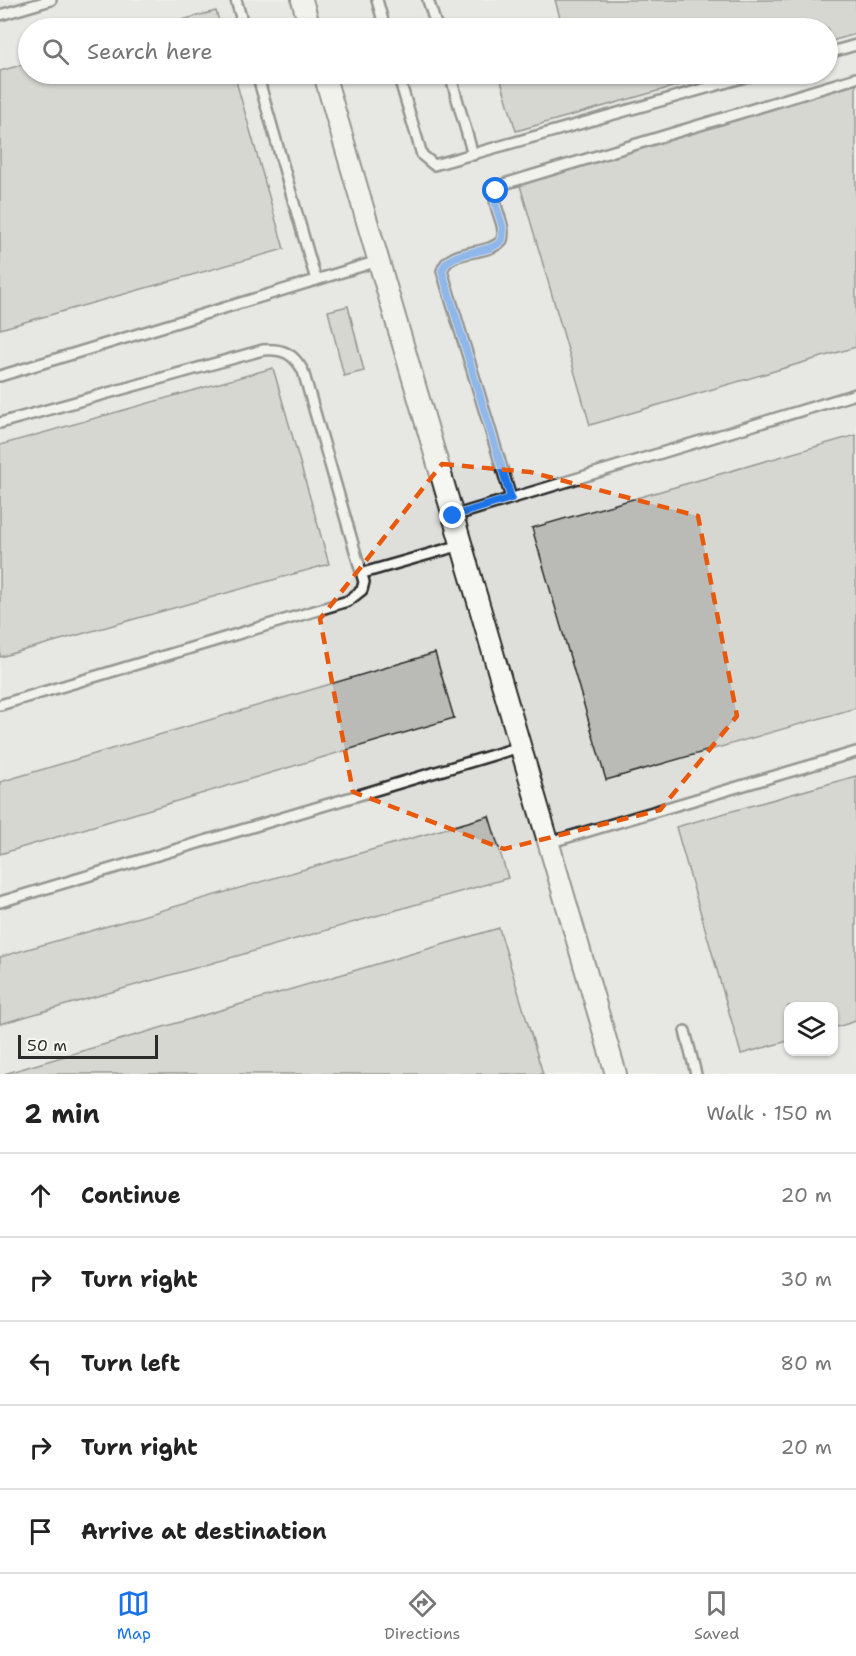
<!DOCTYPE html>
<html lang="en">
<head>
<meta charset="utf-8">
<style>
	:root { --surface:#fff; --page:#f2f2f2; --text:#222; --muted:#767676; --line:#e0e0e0; --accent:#1a73e8 }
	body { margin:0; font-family:"Shantell Sans",sans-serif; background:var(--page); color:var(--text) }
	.controls { position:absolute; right:18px; bottom:18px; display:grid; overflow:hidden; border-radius:12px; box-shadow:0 2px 4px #0004 }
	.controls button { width:54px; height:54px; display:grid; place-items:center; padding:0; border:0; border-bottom:2px solid var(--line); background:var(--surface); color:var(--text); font:30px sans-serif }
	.scale { position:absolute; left:18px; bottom:15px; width:140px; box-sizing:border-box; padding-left:6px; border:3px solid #2b2b2b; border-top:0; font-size:16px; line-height:21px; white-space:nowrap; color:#2b2b2b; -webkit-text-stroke:4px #f6f6f2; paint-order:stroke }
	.stop { position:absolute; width:18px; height:18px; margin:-14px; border:4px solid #1a73e8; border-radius:50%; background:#fff }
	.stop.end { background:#1a73e8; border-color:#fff; box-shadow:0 2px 6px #0008 }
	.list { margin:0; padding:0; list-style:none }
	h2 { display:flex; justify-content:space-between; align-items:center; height:78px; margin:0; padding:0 24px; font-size:26px }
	h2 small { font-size:20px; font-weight:400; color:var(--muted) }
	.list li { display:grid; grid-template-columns:39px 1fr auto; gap:18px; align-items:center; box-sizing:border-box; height:84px; padding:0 24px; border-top:2px solid var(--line) }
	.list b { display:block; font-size:22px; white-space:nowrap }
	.list em { font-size:20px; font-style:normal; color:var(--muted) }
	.icon { flex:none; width:33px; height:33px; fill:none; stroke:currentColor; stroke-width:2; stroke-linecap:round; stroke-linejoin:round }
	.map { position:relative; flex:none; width:856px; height:1074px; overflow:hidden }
	.search { position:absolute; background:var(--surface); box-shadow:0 2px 4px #0004; left:18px; right:18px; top:18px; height:66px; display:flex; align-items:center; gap:15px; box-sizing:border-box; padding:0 21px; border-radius:33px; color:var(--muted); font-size:22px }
	.sheet { height:498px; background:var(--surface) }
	nav { display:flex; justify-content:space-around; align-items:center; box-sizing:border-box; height:84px; border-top:2px solid var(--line); background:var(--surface); font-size:16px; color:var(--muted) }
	nav a { display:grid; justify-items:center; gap:3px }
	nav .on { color:var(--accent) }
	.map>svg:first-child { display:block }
</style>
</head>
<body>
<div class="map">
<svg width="856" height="1074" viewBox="0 0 856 1074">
	<rect width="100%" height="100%" fill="#eeeeea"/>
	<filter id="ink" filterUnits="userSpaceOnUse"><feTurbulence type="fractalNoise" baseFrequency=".0167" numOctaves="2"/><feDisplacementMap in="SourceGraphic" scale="12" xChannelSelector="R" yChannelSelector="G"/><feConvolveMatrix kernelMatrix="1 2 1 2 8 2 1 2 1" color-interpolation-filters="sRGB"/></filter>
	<g filter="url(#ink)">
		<path fill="#dededb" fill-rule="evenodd" d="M 0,0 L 856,0 L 856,1074 L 0,1074 ZM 28,28 L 828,28 L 828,74 L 28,74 ZM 788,1006 L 834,1006 L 834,1052 L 788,1052 Z"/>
		<g fill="#babab7" stroke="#2b2b2b" stroke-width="1.5">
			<path d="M 555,0 L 856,0 L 856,34 L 828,42 L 828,28 L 563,28 Z"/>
			<path d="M 216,11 L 221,28 L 152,28 Z"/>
			<path d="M 28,63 L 28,74 L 234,74 L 284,249 L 0,329 L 0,71 Z"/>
			<path d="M 499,74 L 718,74 L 516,131 Z"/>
			<path d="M 856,84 L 856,347 L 590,425 L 519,182 Z"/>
			<path d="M 348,306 L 364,371 L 344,376 L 328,311 Z"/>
			<path d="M 273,368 L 329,564 L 0,657 L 0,445 Z"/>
			<path d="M 856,435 L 856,708 L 606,780 L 532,528 Z"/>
			<path d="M 435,653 L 454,718 L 0,854 L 0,782 Z"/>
			<path d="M 856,776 L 856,1021 L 834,1028 L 834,1006 L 788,1006 L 788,1041 L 741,1054 L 676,827 Z"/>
			<path d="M 489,816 L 508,878 L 0,1024 L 0,957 Z"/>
			<path d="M 499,928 L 543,1074 L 4,1074 Z"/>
		</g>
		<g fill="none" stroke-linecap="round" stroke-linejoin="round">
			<defs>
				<g id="service">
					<path d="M 236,0 L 244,28"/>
					<path d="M 377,0 L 385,28"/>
					<path d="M 428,0 L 437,28"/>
					<path d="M 0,15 L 51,0"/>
					<path d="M 828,53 L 856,45"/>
					<path d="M 398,74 L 422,155 L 434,165 L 756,74"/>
					<path d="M 450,74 L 473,155"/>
					<path d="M 316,280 L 378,261"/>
					<path d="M 0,376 L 316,280 L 257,74"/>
					<path d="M 0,423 L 263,350 C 283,348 294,354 303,371 L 364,582 L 362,590 L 348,601 L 0,705"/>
					<path d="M 511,498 L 442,271 C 449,247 488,257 502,240 C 507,223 491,207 496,191 L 504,184 L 856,78"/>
					<path d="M 453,516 L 856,394"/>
					<path d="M 363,573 L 461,545"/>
					<path d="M 548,843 L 856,752"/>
					<path d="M 0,902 L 520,747"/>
					<path d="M 685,1031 L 696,1074"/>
				</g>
				<g id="minor">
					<path d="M 302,0 L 310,28"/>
					<path d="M 324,74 L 616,1074"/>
				</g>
			</defs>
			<use href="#service" stroke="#2b2b2b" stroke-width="14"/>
			<use href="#minor" stroke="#2b2b2b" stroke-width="24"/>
			<use href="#service" stroke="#f6f6f2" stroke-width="9"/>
			<use href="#minor" stroke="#f6f6f2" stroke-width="20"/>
		</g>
	</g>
	<g fill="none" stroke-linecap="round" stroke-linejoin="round" filter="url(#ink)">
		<path stroke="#1a73e8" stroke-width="8" d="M 453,516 L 511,498 L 442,271 C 449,247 488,257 502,240 C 507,223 491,207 496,191"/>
	</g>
	<path d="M0 0H856V1074H0ZM 442,464 L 530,472 L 698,516 L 737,716 L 660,810 L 504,849 L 353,792 L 320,619 Z" fill="#eeeeea" fill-opacity=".55" fill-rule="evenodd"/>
	<path fill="none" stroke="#e8590c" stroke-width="4.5" stroke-dasharray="12 8" stroke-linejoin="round" d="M 442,464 L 530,472 L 698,516 L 737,716 L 660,810 L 504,849 L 353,792 L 320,619 Z"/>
</svg>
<div class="controls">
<button><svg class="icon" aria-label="layers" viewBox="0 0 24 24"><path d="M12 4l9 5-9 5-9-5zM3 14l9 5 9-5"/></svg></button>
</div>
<div class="scale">50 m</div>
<div class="stop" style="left:496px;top:191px"></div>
<div class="stop end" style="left:453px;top:516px"></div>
<div class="search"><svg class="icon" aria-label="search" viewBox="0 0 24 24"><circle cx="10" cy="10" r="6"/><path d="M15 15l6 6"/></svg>Search here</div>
</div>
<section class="sheet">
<h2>2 min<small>Walk · 150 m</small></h2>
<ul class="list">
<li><svg class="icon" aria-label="ahead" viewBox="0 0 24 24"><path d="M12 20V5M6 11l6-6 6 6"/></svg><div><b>Continue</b></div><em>20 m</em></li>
<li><svg class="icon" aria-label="right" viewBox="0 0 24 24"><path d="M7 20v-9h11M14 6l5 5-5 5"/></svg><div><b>Turn right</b></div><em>30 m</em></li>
<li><svg class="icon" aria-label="left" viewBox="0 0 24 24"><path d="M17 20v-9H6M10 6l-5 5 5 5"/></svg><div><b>Turn left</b></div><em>80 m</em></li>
<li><svg class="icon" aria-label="right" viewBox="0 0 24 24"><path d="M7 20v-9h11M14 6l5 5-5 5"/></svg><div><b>Turn right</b></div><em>20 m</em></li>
<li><svg class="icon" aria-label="arrive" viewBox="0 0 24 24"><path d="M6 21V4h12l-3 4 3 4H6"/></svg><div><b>Arrive at destination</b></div></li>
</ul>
</section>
<nav>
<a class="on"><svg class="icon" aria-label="map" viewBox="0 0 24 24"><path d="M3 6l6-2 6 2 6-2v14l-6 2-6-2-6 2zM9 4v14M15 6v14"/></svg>Map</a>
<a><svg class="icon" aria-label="directions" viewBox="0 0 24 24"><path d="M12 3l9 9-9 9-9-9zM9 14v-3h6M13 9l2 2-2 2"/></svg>Directions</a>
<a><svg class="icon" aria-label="saved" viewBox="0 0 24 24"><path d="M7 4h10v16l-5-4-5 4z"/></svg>Saved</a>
</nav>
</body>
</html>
